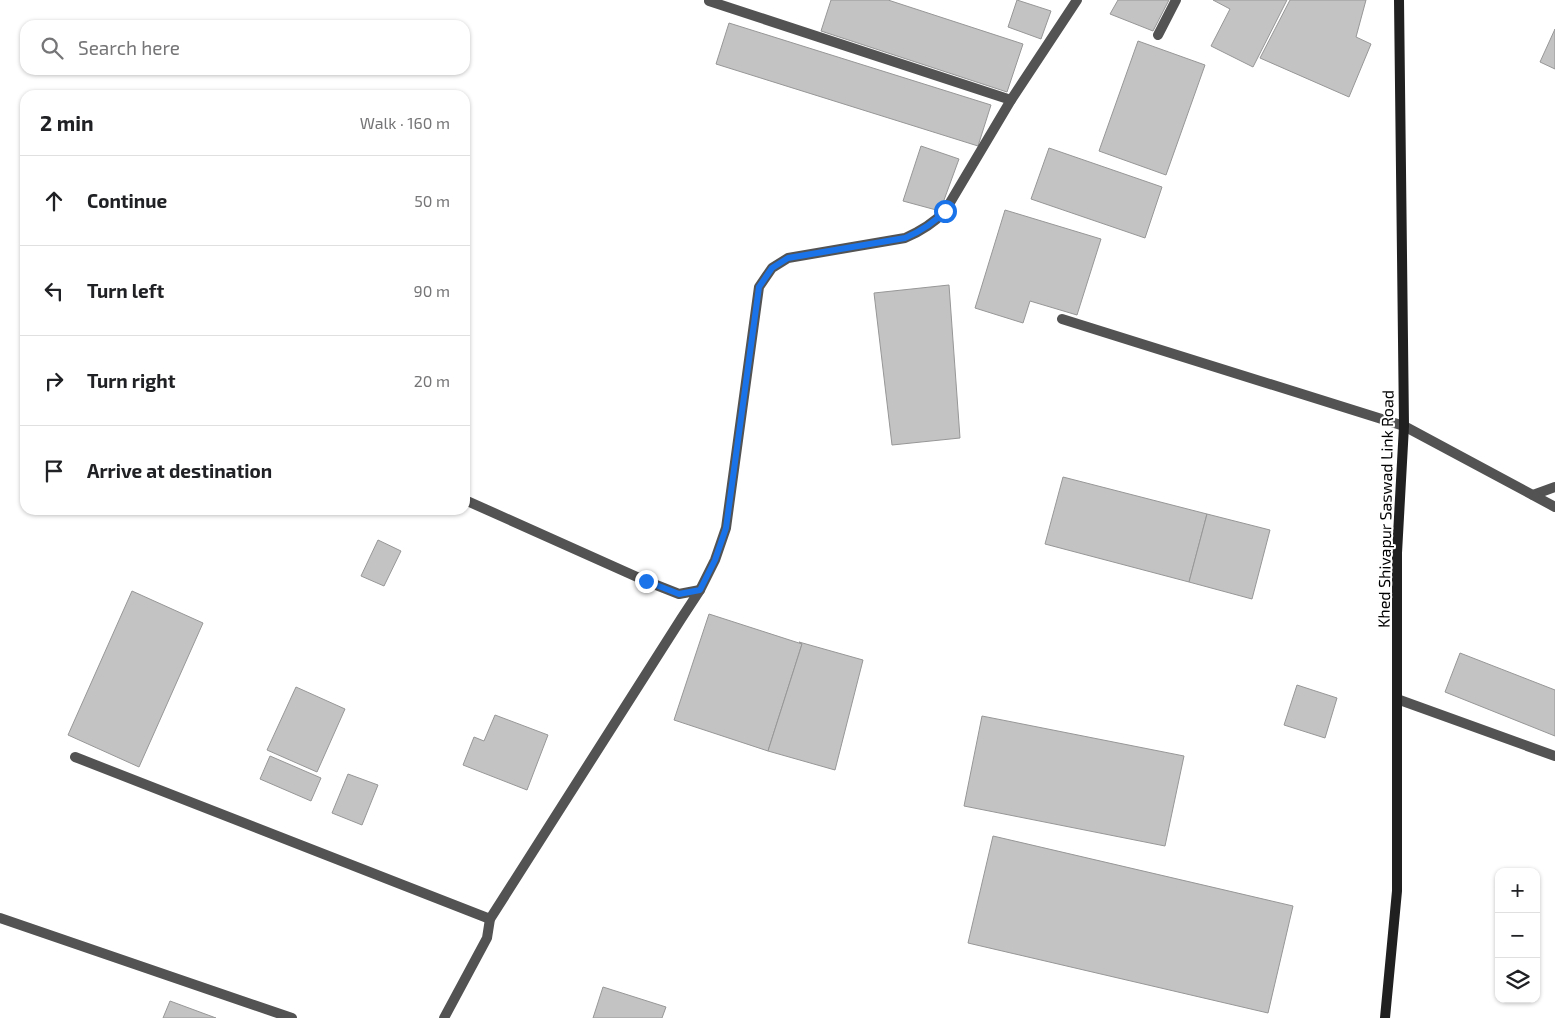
<!DOCTYPE html>
<html lang="en">
<head>
<meta charset="utf-8">
<style>
	:root { --surface:#fff; --page:#f6f6f6; --text:#202124; --muted:#757577; --line:#e0e0e0 }
	body { margin:0; font-family:"Exo 2",sans-serif; background:var(--page); color:var(--text) }
	.controls { position:absolute; right:15px; bottom:15px; display:grid; overflow:hidden; border-radius:10px; box-shadow:0 1px 4px #0004 }
	.controls button { width:45px; height:45px; display:grid; place-items:center; padding:0; border:0; border-bottom:1px solid var(--line); background:var(--surface); color:var(--text); font:25px sans-serif }
	.stop { position:absolute; width:15px; height:15px; margin:-11px; border:4px solid #1a73e8; border-radius:50%; background:#fff }
	.stop.end { background:#1a73e8; border-color:#fff; box-shadow:0 1px 5px #0008 }
	.list { margin:0; padding:0; list-style:none }
	h2 { display:flex; justify-content:space-between; align-items:center; height:65px; margin:0; padding:0 20px; font-size:21px }
	h2 small { font-size:16px; font-weight:400; color:var(--muted) }
	.list li { display:grid; grid-template-columns:32px 1fr auto; gap:15px; align-items:center; box-sizing:border-box; height:90px; padding:0 20px; border-top:1px solid var(--line) }
	.list b { display:block; font-size:19px; white-space:nowrap }
	.list em { font-size:16px; font-style:normal; color:var(--muted) }
	.icon { flex:none; width:28px; height:28px; fill:none; stroke:currentColor; stroke-width:2; stroke-linecap:round; stroke-linejoin:round }
	.map { position:relative; flex:none; width:1555px; height:1018px; overflow:hidden }
	.search { position:absolute; background:var(--surface); box-shadow:0 1px 4px #0004; left:20px; top:20px; width:450px; height:55px; display:flex; align-items:center; gap:12px; box-sizing:border-box; padding:0 18px; border-radius:15px; color:var(--muted); font-size:19px }
	.panel { position:absolute; background:var(--surface); box-shadow:0 1px 4px #0004; left:20px; top:90px; width:450px; height:425px; border-radius:15px }
	.map>svg:first-child { display:block }
</style>
</head>
<body>
<div class="map">
<svg width="1555" height="1018" viewBox="0 0 1555 1018">
	<rect width="100%" height="100%" fill="#fff"/>
	<g fill="#c3c3c3" stroke="#979797">
		<path d="M 831,0 L 888,0 L 1023,44 L 1007,92 L 821,31 Z"/>
		<path d="M 1017,0 L 1051,11 L 1041,39 L 1008,27 Z"/>
		<path d="M 1118,0 L 1169,0 L 1153,31 L 1110,14 Z"/>
		<path d="M 1213,0 L 1287,0 L 1253,67 L 1211,46 L 1230,9 Z"/>
		<path d="M 1290,0 L 1366,0 L 1356,37 L 1371,44 L 1349,97 L 1260,58 Z"/>
		<path d="M 729,23 L 991,105 L 978,146 L 716,64 Z"/>
		<path d="M 1555,29 L 1555,69 L 1540,62 Z"/>
		<path d="M 1138,41 L 1205,65 L 1166,175 L 1099,151 Z"/>
		<path d="M 921,146 L 959,159 L 940,211 L 903,201 Z"/>
		<path d="M 1049,148 L 1162,187 L 1145,238 L 1031,199 Z"/>
		<path d="M 1005,210 L 1101,239 L 1077,315 L 1030,301 L 1023,323 L 975,308 Z"/>
		<path d="M 949,285 L 960,438 L 892,445 L 874,293 Z"/>
		<path d="M 1063,477 L 1207,514 L 1189,582 L 1045,544 Z"/>
		<path d="M 1207,514 L 1270,530 L 1252,599 L 1189,582 Z"/>
		<path d="M 378,540 L 401,551 L 384,586 L 361,576 Z"/>
		<path d="M 132,591 L 203,623 L 139,767 L 68,735 Z"/>
		<path d="M 709,614 L 802,644 L 768,751 L 674,720 Z"/>
		<path d="M 799,642 L 863,660 L 835,770 L 768,751 L 802,644 Z"/>
		<path d="M 1460,653 L 1555,690 L 1555,736 L 1445,692 Z"/>
		<path d="M 1297,685 L 1337,698 L 1325,738 L 1284,725 Z"/>
		<path d="M 296,687 L 345,709 L 317,772 L 267,750 Z"/>
		<path d="M 495,715 L 548,735 L 527,790 L 463,765 L 474,737 L 484,741 Z"/>
		<path d="M 982,716 L 1184,756 L 1165,846 L 964,806 Z"/>
		<path d="M 270,756 L 321,778 L 311,801 L 260,779 Z"/>
		<path d="M 348,774 L 378,785 L 362,825 L 332,813 Z"/>
		<path d="M 993,836 L 1293,906 L 1268,1013 L 968,943 Z"/>
		<path d="M 603,987 L 666,1007 L 662,1018 L 593,1018 Z"/>
		<path d="M 170,1001 L 216,1018 L 163,1018 Z"/>
	</g>
	<g fill="none" stroke-linecap="round" stroke-linejoin="round">
		<g stroke="#535353" stroke-width="10">
			<path d="M 709,1 L 1011,100"/>
			<path d="M 1158,35 L 1176,0"/>
			<path d="M 1062,319 L 1404,426"/>
			<path d="M 465,500 L 646,581 L 679,594 L 700,590"/>
			<path d="M 1397,699 L 1555,756"/>
			<path d="M 75,757 L 490,919"/>
			<path d="M 0,918 L 292,1018"/>
			<path d="M 444,1018 L 487,938 L 490,919 L 681,619 L 700,590 L 715,560 L 726,528 L 759,287 L 772,268 L 788,258 L 905,238 C 921,231 933,224 945,211 L 1011,100 L 1077,0"/>
		</g>
		<path stroke="#535353" stroke-width="10" d="M 1533,495 L 1555,487"/>
		<path stroke="#535353" stroke-width="10" d="M 1404,426 L 1555,507"/>
		<path stroke="#202020" stroke-width="10" d="M 1385,1018 L 1397,891 L 1397,553 L 1404,426 L 1399,0"/>
	</g>
	<g fill="none" stroke-linecap="round" stroke-linejoin="round">
		<path stroke="#1a73e8" stroke-width="6" d="M 646,581 L 679,594 L 700,590 L 715,560 L 726,528 L 759,287 L 772,268 L 788,258 L 905,238 C 921,231 933,224 945,211"/>
	</g>
	<g text-anchor="middle" dominant-baseline="central" stroke-width="4" stroke-linejoin="round" paint-order="stroke">
		<g font-size="16" fill="#000" stroke="#fff">
			<text transform="translate(1385 509) rotate(-89)">Khed Shivapur Saswad Link Road</text>
		</g>
	</g>
</svg>
<div class="controls">
<button>+</button>
<button>−</button>
<button><svg class="icon" aria-label="layers" viewBox="0 0 24 24"><path d="M12 4l9 5-9 5-9-5zM3 14l9 5 9-5"/></svg></button>
</div>
<div class="stop" style="left:945px;top:211px"></div>
<div class="stop end" style="left:646px;top:581px"></div>
<div class="search"><svg class="icon" aria-label="search" viewBox="0 0 24 24"><circle cx="10" cy="10" r="6"/><path d="M15 15l6 6"/></svg>Search here</div>
<section class="panel">
<h2>2 min<small>Walk · 160 m</small></h2>
<ul class="list">
<li><svg class="icon" aria-label="ahead" viewBox="0 0 24 24"><path d="M12 20V5M6 11l6-6 6 6"/></svg><div><b>Continue</b></div><em>50 m</em></li>
<li><svg class="icon" aria-label="left" viewBox="0 0 24 24"><path d="M17 20v-9H6M10 6l-5 5 5 5"/></svg><div><b>Turn left</b></div><em>90 m</em></li>
<li><svg class="icon" aria-label="right" viewBox="0 0 24 24"><path d="M7 20v-9h11M14 6l5 5-5 5"/></svg><div><b>Turn right</b></div><em>20 m</em></li>
<li><svg class="icon" aria-label="arrive" viewBox="0 0 24 24"><path d="M6 21V4h12l-3 4 3 4H6"/></svg><div><b>Arrive at destination</b></div></li>
</ul>
</section>
</div>
</body>
</html>
